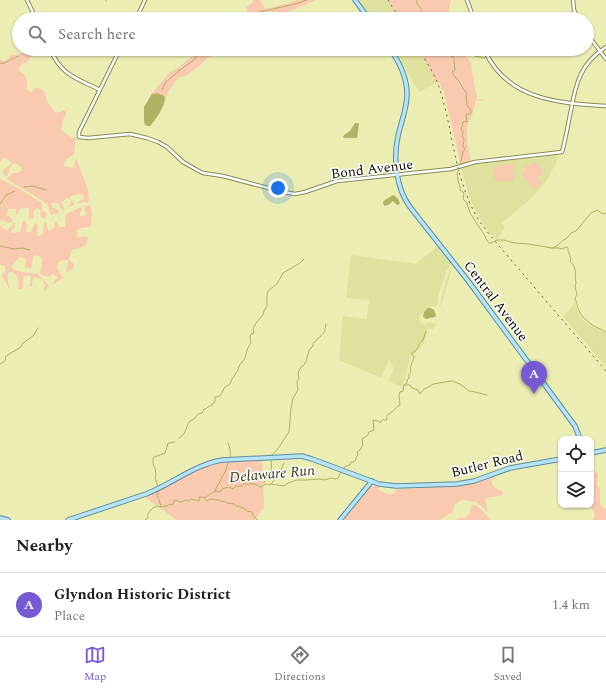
<!DOCTYPE html>
<html lang="en">
<head>
<meta charset="utf-8">
<style>
	:root { --surface:#fff; --page:#f2f2f2; --text:#202124; --muted:#757577; --line:#e0e0e0; --accent:#755ad4 }
	body { margin:0; font-family:Spectral,serif; background:var(--page); color:var(--text) }
	.controls { position:absolute; right:12px; bottom:12px; display:grid; overflow:hidden; border-radius:8px; box-shadow:0 1px 3px #0004 }
	.controls button { width:36px; height:36px; display:grid; place-items:center; padding:0; border:0; border-bottom:1px solid var(--line); background:var(--surface); color:var(--text); font:20px sans-serif }
	.you { position:absolute; left:278px; top:188px; width:14px; height:14px; margin:-10px; border:3px solid #fff; border-radius:50%; background:#1a73e8; box-shadow:0 0 0 6px #1a73e833 }
	.badge { display:grid; place-items:center; width:26px; height:26px; border-radius:50%; background:var(--accent); color:#fff; font-size:13px; font-weight:700 }
	.pin { position:absolute; translate:-50% -33px; filter:drop-shadow(0 1px 2px #0008) }
	.pin::after { content:''; position:absolute; top:21px; width:14px; height:12px; background:inherit; clip-path:polygon(0 0,100% 0,50% 100%) }
	.list { margin:0; padding:0; list-style:none }
	h2 { display:flex; justify-content:space-between; align-items:center; height:52px; margin:0; padding:0 16px; font-size:17px }
	h2 small { font-size:13px; font-weight:400; color:var(--muted) }
	.list li { display:grid; grid-template-columns:26px 1fr auto; gap:12px; align-items:center; box-sizing:border-box; height:64px; padding:0 16px; border-top:1px solid var(--line) }
	.list b { display:block; font-size:15px; white-space:nowrap }
	.list p { margin:0; font-size:13px; white-space:nowrap; color:var(--muted) }
	.list em { font-size:13px; font-style:normal; color:var(--muted) }
	.icon { flex:none; width:22px; height:22px; fill:none; stroke:currentColor; stroke-width:2; stroke-linecap:round; stroke-linejoin:round }
	.map { position:relative; flex:none; width:606px; height:520px; overflow:hidden }
	.search { position:absolute; background:var(--surface); box-shadow:0 1px 3px #0004; left:12px; right:12px; top:12px; height:44px; display:flex; align-items:center; gap:10px; box-sizing:border-box; padding:0 14px; border-radius:22px; color:var(--muted); font-size:15px }
	.sheet { height:116px; background:var(--surface) }
	nav { display:flex; justify-content:space-around; align-items:center; box-sizing:border-box; height:56px; border-top:1px solid var(--line); background:var(--surface); font-size:11px; color:var(--muted) }
	nav a { display:grid; justify-items:center; gap:2px }
	nav .on { color:var(--accent) }
	.map>svg:first-child { display:block }
</style>
</head>
<body>
<div class="map">
<svg width="606" height="520" viewBox="0 0 606 520">
	<rect width="100%" height="100%" fill="#ebedb3"/>
	<g fill="#dfe19f">
		<path d="M 358,0 L 388,0 L 396,13 L 395,14 L 399,19 L 372,19 Z"/>
		<path d="M 393,49 L 417,49 L 431,71 L 436,83 L 419,92 L 400,59 Z"/>
		<path d="M 557,155 L 558,157 L 555,165 L 546,181 L 539,190 L 527,202 L 502,223 L 505,227 L 497,241 L 489,232 L 475,211 L 469,196 L 461,168 L 475,164 Z"/>
		<path d="M 438,246 L 451,264 L 446,271 L 438,297 L 437,306 L 431,306 L 419,316 L 421,323 L 426,326 L 428,322 L 436,324 L 434,330 L 428,328 L 424,344 L 410,358 L 402,387 L 388,381 L 394,369 L 389,360 L 381,378 L 339,360 L 343,316 L 367,319 L 369,300 L 346,298 L 351,255 L 416,264 Z"/>
		<path d="M 453,267 L 454,267 L 452,269 L 440,309 L 441,298 L 449,272 Z"/>
		<path d="M 575,303 L 580,317 L 589,325 L 606,333 L 606,367 L 565,318 L 563,317 Z"/>
	</g>
	<g fill="#f9c9b0">
		<path d="M 253,0 L 260,0 L 265,9 L 293,2 L 297,0 L 316,0 L 281,15 L 278,14 L 260,17 L 257,19 L 237,19 L 248,10 L 246,7 L 252,3 Z"/>
		<path d="M 388,0 L 451,0 L 447,19 L 399,19 L 395,13 L 396,12 Z"/>
		<path d="M 199,49 L 226,49 L 225,52 L 209,57 L 199,66 L 187,75 L 178,78 L 168,92 L 163,107 L 155,115 L 147,105 L 150,96 L 169,73 L 179,67 L 190,58 Z"/>
		<path d="M 417,49 L 458,49 L 461,51 L 471,63 L 474,83 L 477,97 L 477,99 L 484,100 L 483,101 L 476,100 C 475,109 471,116 468,124 C 465,136 469,150 471,162 L 461,165 L 444,92 L 439,82 L 436,83 L 431,71 Z"/>
		<path d="M 24,53 L 32,55 L 32,56 L 27,62 L 22,64 L 20,67 L 19,71 C 28,75 27,80 27,89 L 31,93 L 35,88 C 48,87 44,96 49,104 C 51,107 53,108 55,112 L 59,113 L 64,110 L 66,111 L 66,114 L 63,119 L 61,130 L 72,138 L 76,137 L 74,155 C 69,156 64,161 64,166 L 72,168 L 74,167 L 75,160 L 77,160 L 88,190 L 89,199 L 88,203 L 85,202 L 79,203 L 78,202 L 83,199 L 84,197 L 83,195 C 76,193 77,195 71,196 L 70,199 L 74,204 L 74,205 L 66,208 L 67,207 L 70,205 L 71,201 L 69,198 L 67,198 L 61,202 L 64,207 L 64,211 L 62,210 C 58,204 59,201 51,203 L 52,207 L 59,211 L 58,213 L 51,215 L 47,204 L 27,191 L 7,179 L 12,173 L 18,173 L 21,171 L 22,169 L 18,164 L 14,163 C 10,166 9,169 8,175 L 5,177 L 3,171 C 5,167 9,167 11,164 L 11,162 L 5,158 L 3,158 L 0,163 L 0,58 L 1,60 L 3,61 L 6,61 L 10,56 Z"/>
		<path d="M 536,162 L 538,163 L 543,174 L 537,177 L 542,183 L 534,190 L 521,175 L 526,171 L 524,167 Z"/>
		<path d="M 512,163 L 513,164 L 514,180 L 512,181 L 496,181 C 494,176 492,171 495,167 Z"/>
		<path d="M 0,179 L 16,187 L 42,203 L 42,210 L 47,214 L 46,217 L 45,219 L 41,217 L 40,215 L 41,211 L 41,210 L 37,208 L 34,211 L 33,219 L 29,218 C 28,216 30,211 29,208 C 23,207 19,207 18,214 L 16,214 L 16,209 L 8,209 L 7,215 L 13,220 L 11,223 L 7,223 L 5,221 L 0,220 Z"/>
		<path d="M 90,205 L 92,212 L 91,227 L 80,228 L 77,230 L 77,236 L 79,237 L 87,236 L 88,240 L 85,246 L 72,250 L 69,258 L 69,260 L 74,264 L 74,267 L 67,273 L 66,272 L 68,261 L 67,260 L 62,260 L 60,261 L 58,265 L 57,268 L 63,278 L 52,285 L 55,280 L 58,278 L 53,274 L 51,275 L 51,276 C 47,278 43,275 40,273 C 41,266 44,264 41,257 L 36,255 L 33,257 L 31,269 L 25,267 C 27,261 27,258 20,257 L 12,265 L 12,269 L 22,272 L 38,274 L 49,286 L 44,292 C 44,290 44,288 45,285 C 45,279 37,276 33,278 L 32,285 L 32,287 L 30,286 L 31,275 L 23,276 L 23,289 L 18,289 C 20,281 18,274 10,271 C 5,277 9,282 9,289 L 2,275 L 5,271 L 5,266 L 0,265 L 0,225 L 2,228 L 7,230 L 12,226 L 15,222 L 15,226 L 12,230 L 11,232 L 12,233 L 20,232 C 23,229 20,224 24,220 L 27,224 L 26,231 L 27,232 L 31,232 L 35,223 L 38,226 L 37,232 L 38,236 L 40,236 L 43,234 C 44,230 42,225 46,222 L 48,230 L 49,231 L 54,228 L 55,222 L 57,222 L 58,226 L 59,227 L 64,227 L 65,225 L 66,214 L 81,207 L 82,210 L 80,212 L 80,216 L 84,216 L 87,214 L 83,206 Z"/>
		<path d="M 262,458 L 264,507 L 255,520 L 177,520 L 143,496 L 187,474 L 213,463 Z"/>
		<path d="M 597,472 L 598,474 L 597,485 L 600,490 L 600,504 L 603,508 L 606,509 L 606,520 L 593,520 C 597,515 593,509 589,505 L 591,505 L 591,474 Z"/>
		<path d="M 494,475 L 495,476 L 494,479 L 491,480 C 493,489 495,489 503,491 L 503,494 C 496,498 492,496 486,498 L 485,501 L 488,512 L 478,503 L 474,501 C 470,502 466,499 462,500 C 459,501 456,504 454,505 L 453,512 L 444,517 L 440,520 L 342,520 L 368,488 C 371,486 375,484 379,486 L 379,491 L 386,493 L 391,494 L 395,493 L 396,489 L 406,489 L 465,485 L 472,484 Z"/>
		<path d="M 472,505 L 475,505 L 481,509 L 491,520 L 454,520 L 459,518 L 465,518 L 469,514 Z"/>
	</g>
	<g fill="#b1b263">
		<path d="M 158,93 C 159,94 163,95 164,96 C 168,102 155,121 150,126 C 147,126 145,126 144,122 L 144,107 L 152,94 Z"/>
		<path d="M 355,123 L 358,123 L 359,124 L 357,138 L 345,138 L 343,137 L 344,135 L 350,131 Z"/>
		<path d="M 393,195 C 396,196 400,201 400,204 L 397,205 L 393,201 L 388,205 L 384,206 L 383,202 L 385,200 Z"/>
		<path d="M 428,308 L 431,308 L 434,310 L 436,315 L 435,317 L 426,319 L 423,317 L 424,312 Z"/>
	</g>
	<g fill="none" stroke-linecap="round" stroke-linejoin="round">
		<g stroke="#b1b263" stroke-width="1">
			<path d="M 416,0 L 418,5 L 421,8 L 421,14 L 423,15 L 424,19"/>
			<path d="M 106,1 L 106,0"/>
			<path d="M 247,19 L 259,12 L 295,4 L 307,0"/>
			<path d="M 449,49 L 448,55 L 452,56 L 454,59 L 455,70 L 452,72 C 454,76 455,77 458,80 C 461,84 462,88 466,92 L 467,105 L 471,110 L 471,114 L 466,114 L 466,117 L 467,121 L 467,122 L 464,121 L 462,124 L 463,126 L 461,128 L 463,133 L 462,136 L 464,140 L 463,146 L 465,149 L 463,151 L 460,165"/>
			<path d="M 452,56 L 460,55 L 463,56 L 464,55 L 465,55 L 467,52 L 475,56 L 485,58"/>
			<path d="M 0,64 C 7,63 12,58 19,56"/>
			<path d="M 162,90 L 165,83 L 180,70 L 194,60 L 200,49"/>
			<path d="M 459,170 L 457,173 C 458,176 457,177 458,180 C 458,184 461,186 460,190 L 464,193 L 463,199 L 467,203 L 470,213 L 485,236 L 486,239 L 489,243 L 491,243 L 497,240 L 504,240 L 514,243 L 529,244 L 552,248 L 559,248 L 562,249 L 566,247 L 568,248 L 568,251 L 570,255 L 570,258 L 571,259 L 570,261 C 578,269 574,274 576,283 L 575,286 L 577,295 L 575,298 C 577,305 579,314 585,319 C 587,321 590,323 592,325 L 606,332"/>
			<path d="M 24,187 L 32,186 L 47,190"/>
			<path d="M 0,204 L 6,195 L 15,191"/>
			<path d="M 0,246 L 14,249 L 22,248 L 30,250"/>
			<path d="M 552,248 L 557,246 L 562,241 L 567,238 L 571,233 L 576,231 L 591,213 L 597,210 L 600,212 L 602,214 L 606,213"/>
			<path d="M 0,364 L 5,361 L 6,356 L 21,347 L 22,344 L 34,335 L 38,328"/>
			<path d="M 406,385 L 410,385 L 412,388 L 418,390 L 420,394 L 424,389 L 427,388 L 433,384 L 452,381 L 460,384 L 469,391 L 475,392 L 487,395"/>
			<path d="M 179,438 L 184,434 L 189,422 L 195,418 L 198,414 L 202,413 L 204,409 L 206,409 L 208,407 L 212,405 L 213,403 L 215,402 L 215,397 L 220,396 L 225,387 L 230,384 L 232,379 L 238,370 L 239,366 L 245,358 L 247,350 L 251,342 L 250,336 L 251,334 L 254,333 L 253,329 L 256,323 L 263,315 L 264,311 L 267,306 L 267,294 L 269,290 L 277,284 L 283,273 L 300,263 L 304,259"/>
			<path d="M 228,443 C 230,447 231,453 230,457"/>
			<path d="M 272,455 L 277,450 L 289,432 L 291,408 L 292,404 L 293,398 L 298,390 L 297,382 L 299,378 L 298,374 L 299,371 L 301,367 L 303,366 L 306,362 L 309,350 L 313,346 L 313,343 L 316,341 L 317,339 C 324,334 325,332 326,324"/>
			<path d="M 343,469 L 346,466 L 350,465 L 351,462 L 353,462 L 356,460 L 356,457 L 358,455 L 357,452 L 360,450 L 361,448 L 363,446 L 362,439 L 368,435 L 369,432 L 374,430 L 373,420 L 378,421 L 380,423 L 382,420 L 387,420 C 386,413 389,415 393,411 C 396,408 397,406 400,405 L 399,395 L 400,392 L 403,391 L 404,385 L 407,383 L 407,380 L 409,378 L 409,374 L 411,372 C 409,366 414,361 414,356 L 412,354 L 412,353 C 421,348 416,345 423,340 L 426,331"/>
			<path d="M 264,484 L 264,482 C 270,475 273,469 271,460"/>
			<path d="M 271,484 L 279,474 L 284,463"/>
			<path d="M 158,486 L 155,478 L 156,474 L 155,468 L 153,464 L 153,459 L 154,457 L 160,455 L 165,453 L 168,443 L 175,442"/>
			<path d="M 159,490 L 157,494 L 161,506"/>
			<path d="M 214,492 L 225,472 L 229,461"/>
			<path d="M 205,499 L 207,501 L 210,499 L 219,500 L 222,502 L 225,501 L 227,503 L 234,504 L 236,506 L 238,506 L 243,508 L 247,511 L 252,512 L 253,516 L 258,520"/>
			<path d="M 145,520 L 148,518 C 148,513 147,515 150,511 C 155,504 159,508 166,506 C 172,504 166,504 172,505 L 175,500 L 181,502 L 185,500 L 189,501 L 191,499 L 199,501 L 199,497 L 203,497 L 205,498 C 208,495 212,493 216,491 L 220,492 L 223,488 L 226,488 L 228,487 L 233,489 L 236,486 L 242,486 L 244,484 L 255,484 L 261,487 L 266,484 L 269,485 L 271,484 L 284,486 L 288,483 L 297,480 L 306,480 L 319,479 L 325,480 L 331,478 L 336,479 L 338,478 L 341,472"/>
		</g>
		<defs>
			<g id="minor">
				<path d="M 27,0 L 36,19"/>
				<path d="M 467,0 L 474,19"/>
				<path d="M 573,0 L 574,10 L 578,19"/>
				<path d="M 136,19 L 145,0"/>
				<path d="M 587,34 L 606,59"/>
				<path d="M 50,49 C 61,75 76,78 100,90"/>
				<path d="M 120,49 L 83,124 L 79,132 L 79,137 L 88,138 L 130,134 L 147,138 L 158,142 L 167,147 L 183,162 L 197,170 L 203,173 L 223,176 L 283,192 L 295,194 L 305,192 L 337,181 L 451,169 L 475,162 L 562,152 C 566,138 568,124 571,110 C 576,82 581,63 606,47"/>
				<path d="M 484,49 C 506,100 558,103 606,106"/>
			</g>
			<g id="major">
				<path d="M 355,0 L 369,19"/>
				<path d="M 390,49 C 400,63 407,77 407,94 C 407,109 401,122 398,136 C 393,159 396,188 410,207 L 469,282 L 575,426 L 580,439"/>
				<path d="M 591,453 L 606,450"/>
				<path d="M 0,518 L 8,520"/>
				<path d="M 68,520 L 146,494 C 172,484 195,464 223,460 L 302,456 L 312,459 L 379,484 L 396,486 L 457,484 L 474,481 L 510,468 L 561,459"/>
				<path d="M 340,520 L 372,481"/>
			</g>
		</defs>
		<use href="#minor" stroke="#8a8b54" stroke-width="4.5"/>
		<use href="#major" stroke="#5d8e9f" stroke-width="5.5"/>
		<use href="#minor" stroke="#fff" stroke-width="2.5"/>
		<use href="#major" stroke="#b6e4f9" stroke-width="3.5"/>
		<g stroke="#646545" stroke-width="1" stroke-dasharray="2 4" stroke-linecap="butt">
			<path d="M 388,0 L 400,19"/>
			<path d="M 418,49 C 426,61 434,73 439,87 C 451,122 453,161 467,196 C 473,213 483,227 494,240 L 606,371"/>
		</g>
	</g>
	<g text-anchor="middle" dominant-baseline="central" stroke-width="3" stroke-linejoin="round" paint-order="stroke">
		<g font-size="14" fill="#101000" stroke="#fff">
			<text transform="translate(372 169) rotate(-7)">Bond Avenue</text>
			<text transform="translate(496 301) rotate(53)">Central Avenue</text>
			<text transform="translate(487 464) rotate(-14)">Butler Road</text>
		</g>
		<g font-size="15" font-style="italic" fill="#3a3a18" stroke="#fff">
			<text transform="translate(272 474) rotate(-5)">Delaware Run</text>
		</g>
	</g>
</svg>
<div class="controls">
<button><svg class="icon" aria-label="locate" viewBox="0 0 24 24"><circle cx="12" cy="12" r="6"/><path d="M12 2v4M12 18v4M2 12h4M18 12h4"/></svg></button>
<button><svg class="icon" aria-label="layers" viewBox="0 0 24 24"><path d="M12 4l9 5-9 5-9-5zM3 14l9 5 9-5"/></svg></button>
</div>
<div class="you"></div>
<div class="pin badge" style="left:534px;top:394px">A</div>
<div class="search"><svg class="icon" aria-label="search" viewBox="0 0 24 24"><circle cx="10" cy="10" r="6"/><path d="M15 15l6 6"/></svg>Search here</div>
</div>
<section class="sheet">
<h2>Nearby<small></small></h2>
<ul class="list">
<li><span class="badge">A</span><div><b>Glyndon Historic District</b><p>Place</p></div><em>1.4 km</em></li>
</ul>
</section>
<nav>
<a class="on"><svg class="icon" aria-label="map" viewBox="0 0 24 24"><path d="M3 6l6-2 6 2 6-2v14l-6 2-6-2-6 2zM9 4v14M15 6v14"/></svg>Map</a>
<a><svg class="icon" aria-label="directions" viewBox="0 0 24 24"><path d="M12 3l9 9-9 9-9-9zM9 14v-3h6M13 9l2 2-2 2"/></svg>Directions</a>
<a><svg class="icon" aria-label="saved" viewBox="0 0 24 24"><path d="M7 4h10v16l-5-4-5 4z"/></svg>Saved</a>
</nav>
</body>
</html>
